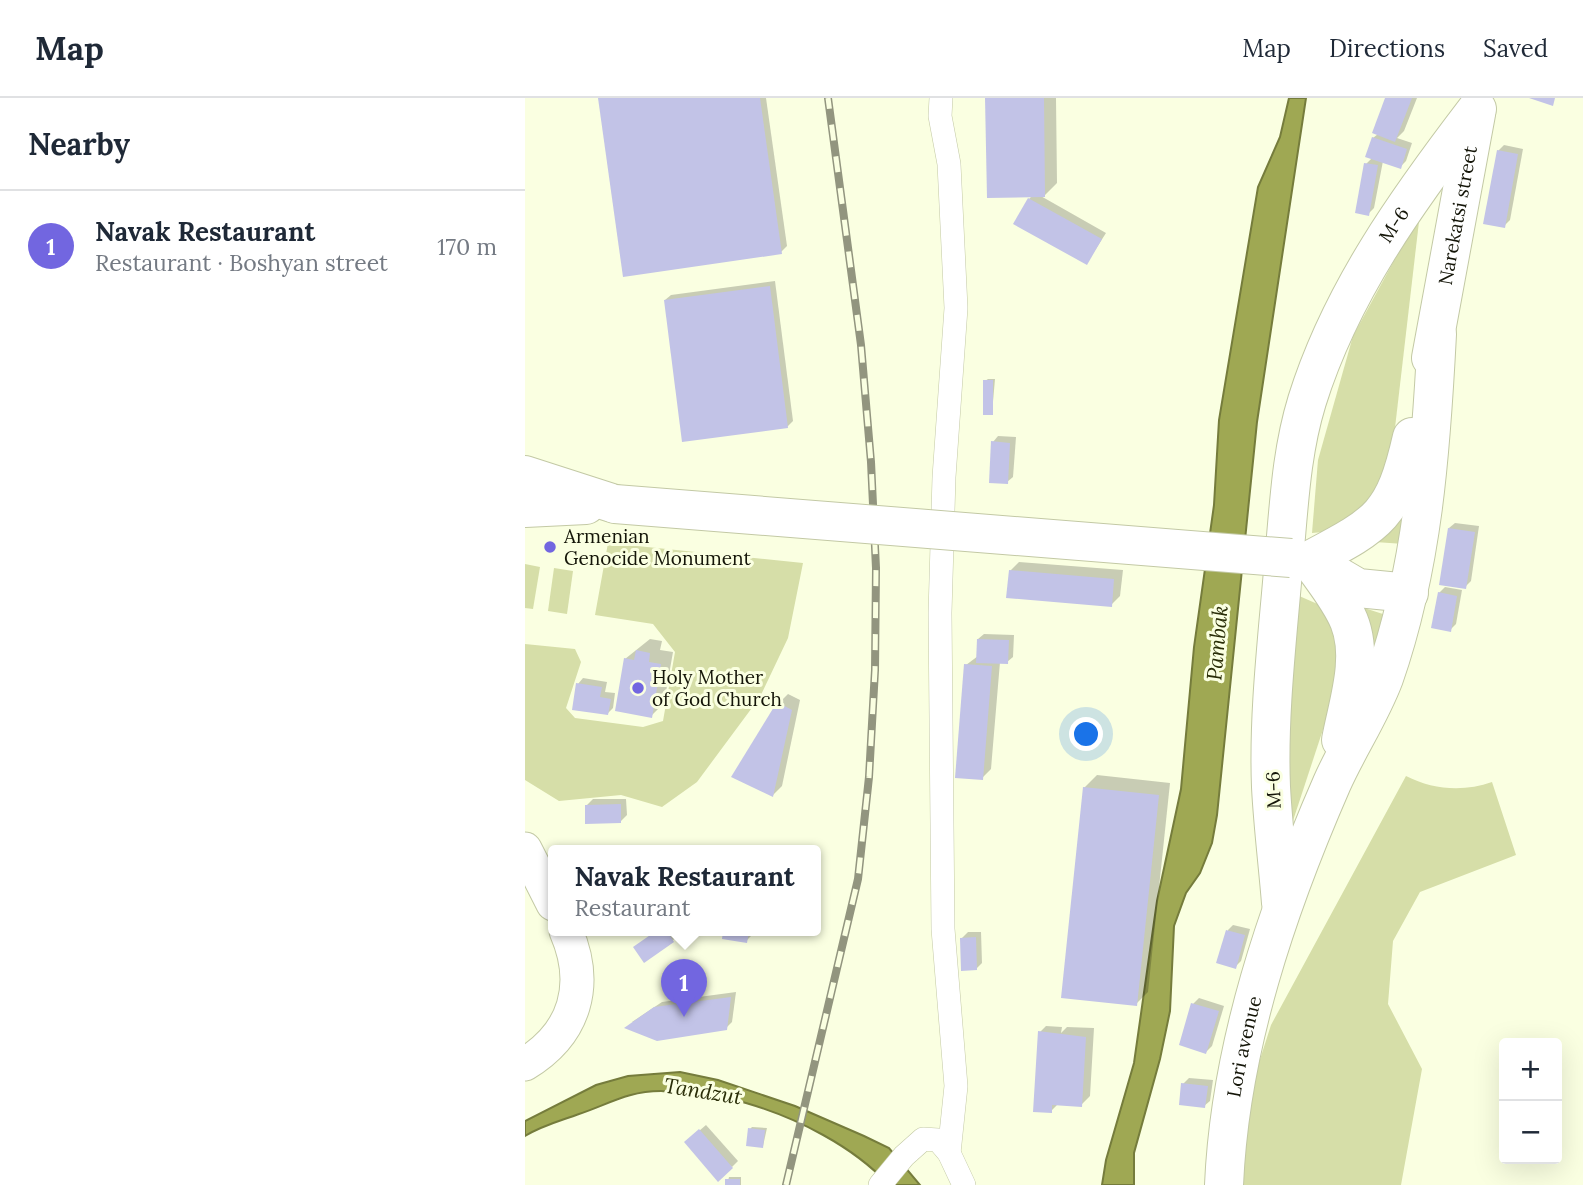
<!DOCTYPE html>
<html lang="en">
<head>
<meta charset="utf-8">
<style>
	:root { --surface:#fff; --page:#f2f2f3; --text:#1f2937; --muted:#747a83; --line:#e0e1e3; --accent:#7266e0 }
	body { margin:0; font-family:Lora,serif; background:var(--page); color:var(--text) }
	.controls { position:absolute; right:21px; bottom:21px; display:grid; overflow:hidden; border-radius:7px; box-shadow:0 7px 28px #0002 }
	.controls button { width:63px; height:63px; display:grid; place-items:center; padding:0; border:0; border-bottom:2px solid var(--line); background:var(--surface); color:var(--text); font:35px sans-serif }
	.you { position:absolute; left:562px; top:637px; width:24px; height:24px; margin:-18px; border:5px solid #fff; border-radius:50%; background:#1a73e8; box-shadow:0 0 0 10px #1a73e833 }
	.badge { display:grid; place-items:center; width:46px; height:46px; border-radius:50%; background:var(--accent); color:#fff; font-size:23px; font-weight:700 }
	.pin { position:absolute; translate:-50% -58px; filter:drop-shadow(0 2px 4px #0008) }
	.pin::after { content:''; position:absolute; top:37px; width:24px; height:21px; background:inherit; clip-path:polygon(0 0,100% 0,50% 100%) }
	.popup { position:absolute; left:23px; top:747px; width:273px; height:91px; box-sizing:border-box; display:grid; place-content:center; border-radius:7px; background:var(--surface); filter:drop-shadow(0 2px 5px #0005); font-size:23px; white-space:nowrap; color:var(--muted) }
	.popup b { font-size:26px; color:var(--text) }
	.popup::after { content:''; position:absolute; left:50%; top:100%; margin-left:-14px; border:14px solid transparent; border-top-color:var(--surface) }
	.list { margin:0; padding:0; list-style:none }
	h2 { display:flex; justify-content:space-between; align-items:center; height:91px; margin:0; padding:0 28px; font-size:30px }
	h2 small { font-size:23px; font-weight:400; color:var(--muted) }
	.list li { display:grid; grid-template-columns:46px 1fr auto; gap:21px; align-items:center; box-sizing:border-box; height:112px; padding:0 28px; border-top:2px solid var(--line) }
	.list b { display:block; font-size:26px; white-space:nowrap }
	.list p { margin:0; font-size:23px; white-space:nowrap; color:var(--muted) }
	.list em { font-size:23px; font-style:normal; color:var(--muted) }
	.map { position:relative; flex:none; width:1058px; height:1087px; overflow:hidden }
	header { display:flex; align-items:center; gap:42px; box-sizing:border-box; height:98px; padding:0 35px; background:var(--surface); border-bottom:2px solid var(--line) }
	header strong { font-size:33px }
	nav { display:flex; gap:38px; margin-inline-start:auto; font-size:24px }
	main { display:flex }
	aside { flex:1; background:var(--surface) }
	.map>svg:first-child { display:block }
</style>
</head>
<body>
<header>
<strong>Map</strong>
<nav><a>Map</a><a>Directions</a><a>Saved</a></nav>
</header>
<main>
<aside>
<h2>Nearby<small></small></h2>
<ul class="list">
<li><span class="badge">1</span><div><b>Navak Restaurant</b><p>Restaurant · Boshyan street</p></div><em>170 m</em></li>
</ul>
</aside>
<div class="map">
<svg width="1058" height="1087" viewBox="0 0 1058 1087">
	<rect width="100%" height="100%" fill="#faffe1"/>
	<g fill="#d6dea8">
		<path d="M 895,115 L 868,347 L 853,396 L 830,421 L 798,434 L 787,435 L 793,362 L 828,238 Z"/>
		<path d="M 878,414 L 879,446 L 850,444 Z"/>
		<path d="M 83,445 L 278,465 L 263,540 L 235,599 L 172,684 L 137,709 L 96,697 L 34,703 L 0,682 L 0,546 L 50,551 L 56,564 L 41,610 L 50,620 L 118,629 L 138,623 L 150,554 L 128,526 L 70,517 Z"/>
		<path d="M 0,466 L 15,469 L 8,511 L 0,510 Z"/>
		<path d="M 29,470 L 48,473 L 42,516 L 23,513 Z"/>
		<path d="M 772,497 L 797,508 L 813,521 L 811,592 L 760,747 L 757,688 Z"/>
		<path d="M 836,509 L 861,517 L 849,568 Z"/>
		<path d="M 881,678 C 908,692 939,694 967,684 L 991,757 L 895,794 L 868,843 L 863,906 L 897,971 L 876,1087 L 712,1087 L 722,1002 L 746,927 Z"/>
	</g>
	<g fill="#9fa853" stroke="#757c3c" stroke-width="2">
		<path d="M 764,0 L 781,0 L 732,324 L 692,717 L 687,745 L 675,775 L 661,795 L 649,828 L 645,913 L 635,961 L 609,1055 L 609,1087 L 577,1087 L 581,1062 L 609,965 L 632,803 L 656,691 L 669,549 L 689,407 L 694,322 L 733,89 L 755,39 Z"/>
		<path d="M 155,974 L 193,982 L 270,1008 L 339,1038 L 364,1050 L 395,1087 L 364,1087 C 328,1048 272,1020 221,1005 C 202,999 182,1001 163,999 C 154,998 145,993 136,993 C 103,993 84,1006 54,1016 C 35,1023 18,1027 0,1038 L 0,1023 L 71,987 L 103,978 Z"/>
	</g>
	<g fill="#0003">
		<path d="M 74,0 L 241,0 L 262,148 L 256,154 Z"/>
		<path d="M 462,0 L 531,0 L 532,85 L 520,97 L 514,97 L 581,135 L 562,165 L 504,101 L 508,97 Z"/>
		<path d="M 862,0 L 892,0 L 879,33 L 872,40 L 887,45 L 881,63 L 875,69 L 858,63 L 849,110 L 843,116 L 841,66 L 847,60 L 848,40 L 853,36 Z"/>
		<path d="M 979,47 L 998,51 L 985,122 L 979,128 L 973,53 Z"/>
		<path d="M 250,183 L 268,323 L 262,329 L 140,202 L 146,197 Z"/>
		<path d="M 463,281 L 470,281 L 467,315 L 460,283 Z"/>
		<path d="M 473,338 L 491,339 L 488,379 L 482,384 L 468,344 Z"/>
		<path d="M 930,425 L 954,428 L 946,483 L 940,489 L 924,430 Z"/>
		<path d="M 494,464 L 598,472 L 595,498 L 586,507 L 485,473 Z"/>
		<path d="M 920,489 L 937,492 L 931,526 L 925,532 L 914,495 Z"/>
		<path d="M 459,536 L 489,537 L 488,559 L 482,564 L 475,564 L 466,671 L 457,680 L 441,567 L 453,558 L 453,541 Z"/>
		<path d="M 125,541 L 137,543 L 135,552 L 148,554 L 139,605 L 126,618 L 100,561 Z"/>
		<path d="M 58,580 L 82,584 L 80,594 L 90,595 L 88,610 L 82,616 L 53,586 Z"/>
		<path d="M 263,596 L 275,602 L 257,688 L 248,697 L 254,605 Z"/>
		<path d="M 572,677 L 645,685 L 623,894 L 611,906 L 559,690 Z"/>
		<path d="M 68,701 L 101,701 L 102,717 L 96,723 L 62,707 Z"/>
		<path d="M 222,748 L 244,751 L 244,753 L 217,753 Z"/>
		<path d="M 708,827 L 725,831 L 716,863 L 710,869 L 703,832 Z"/>
		<path d="M 131,833 L 151,833 L 154,837 L 148,842 Z"/>
		<path d="M 200,833 L 231,833 L 221,843 Z"/>
		<path d="M 443,834 L 456,834 L 457,865 L 451,871 L 437,840 Z"/>
		<path d="M 211,894 L 207,924 L 201,930 L 107,924 L 137,904 Z"/>
		<path d="M 674,900 L 699,908 L 687,948 L 681,954 L 668,906 Z"/>
		<path d="M 521,928 L 537,929 L 536,935 L 542,929 L 569,930 L 565,998 L 556,1007 L 532,1007 L 526,1013 L 515,934 Z"/>
		<path d="M 664,980 L 688,982 L 685,1003 L 679,1008 L 658,986 Z"/>
		<path d="M 181,1027 L 213,1063 L 207,1069 L 167,1039 Z"/>
		<path d="M 227,1029 L 242,1030 L 238,1048 L 225,1031 Z"/>
		<path d="M 204,1079 L 216,1079 L 216,1087 L 202,1087 Z"/>
	</g>
	<g fill="#c2c3e7">
		<path d="M 73,0 L 235,0 L 257,156 L 98,179 Z"/>
		<path d="M 460,0 L 519,0 L 520,99 L 462,100 Z"/>
		<path d="M 860,0 L 887,0 L 870,44 L 847,35 Z"/>
		<path d="M 1004,0 L 1030,0 L 1028,8 Z"/>
		<path d="M 847,39 L 882,51 L 876,71 L 840,59 Z"/>
		<path d="M 972,52 L 993,56 L 980,130 L 958,126 Z"/>
		<path d="M 839,65 L 853,67 L 844,118 L 830,115 Z"/>
		<path d="M 503,100 L 577,141 L 562,167 L 488,126 Z"/>
		<path d="M 245,188 L 263,330 L 157,344 L 139,202 Z"/>
		<rect x="458" y="282" width="10" height="35"/>
		<path d="M 466,343 L 485,345 L 483,386 L 464,385 Z"/>
		<path d="M 923,430 L 950,434 L 941,491 L 914,487 Z"/>
		<path d="M 484,472 L 589,481 L 587,509 L 481,500 Z"/>
		<path d="M 913,494 L 932,498 L 926,534 L 906,530 Z"/>
		<path d="M 452,541 L 484,542 L 483,566 L 451,565 Z"/>
		<path d="M 111,552 L 125,555 L 124,564 L 136,566 L 127,620 L 90,613 L 99,560 L 109,562 Z"/>
		<path d="M 439,566 L 467,568 L 458,682 L 430,680 Z"/>
		<path d="M 51,585 L 77,589 L 75,599 L 86,601 L 83,617 L 47,612 Z"/>
		<path d="M 252,604 L 267,612 L 248,699 L 206,679 Z"/>
		<path d="M 558,689 L 634,697 L 612,908 L 536,900 Z"/>
		<path d="M 96,706 L 96,725 L 60,726 L 60,707 Z"/>
		<path d="M 701,832 L 720,837 L 711,871 L 691,865 Z"/>
		<path d="M 131,833 L 142,833 L 149,844 L 119,865 L 108,849 Z"/>
		<path d="M 198,833 L 224,833 L 222,845 L 197,841 Z"/>
		<path d="M 451,839 L 452,872 L 436,873 L 435,840 Z"/>
		<path d="M 206,899 L 202,932 L 132,943 L 99,930 L 129,909 Z"/>
		<path d="M 666,905 L 694,913 L 681,956 L 654,947 Z"/>
		<path d="M 513,933 L 561,939 L 557,1009 L 527,1007 L 527,1015 L 508,1014 Z"/>
		<path d="M 656,985 L 683,988 L 680,1010 L 654,1007 Z"/>
		<path d="M 223,1030 L 240,1032 L 238,1050 L 221,1048 Z"/>
		<path d="M 174,1031 L 208,1070 L 193,1084 L 159,1044 Z"/>
		<rect x="200" y="1081" width="15" height="6"/>
	</g>
	<g fill="none" stroke-linecap="round" stroke-linejoin="round">
		<defs>
			<g id="street">
				<path d="M 416,0 L 415,18 L 424,66 L 431,210 L 419,379 L 415,515 L 418,831 L 431,988 L 424,1055"/>
				<path d="M 355,1087 L 379,1058 L 398,1041 L 413,1042 L 424,1055 L 439,1087"/>
			</g>
			<g id="secondary">
				<path d="M 0,751 L 28,806"/>
				<path d="M 0,966 C 51,935 64,886 41,833"/>
			</g>
			<g id="highway">
				<path id="s1" d="M 906,260 L 951,16"/>
				<path d="M 0,377 L 90,406"/>
				<path d="M 0,410 L 61,407"/>
				<path d="M 785,462 C 855,425 869,418 887,339"/>
				<path d="M 785,462 C 798,481 815,501 824,523 C 839,560 823,605 816,642"/>
				<path d="M 792,466 L 833,490 L 884,495"/>
				<path id="s2" d="M 756,805 C 753,767 748,728 746,689 C 743,614 753,536 759,461 C 764,408 766,355 782,303 C 816,194 883,101 952,11"/>
				<path id="s3" d="M 699,1087 C 705,949 752,811 807,685 C 823,649 845,617 859,580 C 898,468 906,353 912,236"/>
			</g>
		</defs>
		<use href="#street" stroke="#c3c9a5" stroke-width="24"/>
		<use href="#secondary" stroke="#c3c9a5" stroke-width="35"/>
		<use href="#highway" stroke="#c3c9a5" stroke-width="40"/>
		<use href="#street" stroke="#fff" stroke-width="23"/>
		<use href="#secondary" stroke="#fff" stroke-width="33"/>
		<use href="#highway" stroke="#fff" stroke-width="38"/>
		<defs>
			<path id="rail" d="M 261,1087 L 333,781 L 344,679 L 350,572 L 351,470 L 346,364 L 336,247 L 303,0"/>
		</defs>
		<use href="#rail" stroke="#92957f" stroke-width="8"/>
		<use href="#rail" stroke="#faffe1" stroke-width="5" stroke-dasharray="16" stroke-linecap="butt"/>
		<defs>
			<path id="highway-bridge" d="M 90,406 L 766,460"/>
		</defs>
		<use href="#highway-bridge" stroke="#c3c9a5" stroke-width="40" stroke-linecap="butt"/>
		<use href="#highway-bridge" stroke="#fff" stroke-width="38"/>
	</g>
	<g fill="#7266e0" stroke="#faffe1" stroke-width="2.5">
		<circle cx="25" cy="449" r="7"/>
		<circle cx="113" cy="590" r="7"/>
	</g>
	<g text-anchor="middle" dominant-baseline="central" stroke-width="6" stroke-linejoin="round" paint-order="stroke">
		<g font-size="19" fill="#141508" stroke="#faffe1">
			<text stroke="none"><textPath href="#s1" startOffset="145">Narekatsi street</textPath></text>
			<text stroke="none"><textPath href="#s2" startOffset="702">M-6</textPath></text>
			<text transform="translate(748 692) rotate(-92)">M-6</text>
			<text stroke="none"><textPath href="#s3" startOffset="140">Lori avenue</textPath></text>
		</g>
		<g font-size="19" fill="#141508" stroke="#faffe1" text-anchor="start">
			<text x="39" y="438">Armenian<tspan x="39" dy="22">Genocide Monument</tspan></text>
			<text x="127" y="579">Holy Mother<tspan x="127" dy="22">of God Church</tspan></text>
		</g>
		<g font-size="21" font-style="italic" fill="#292d07" stroke="#faffe1">
			<text transform="translate(692 545) rotate(-85)">Pambak</text>
			<text transform="translate(178 993) rotate(9)">Tandzut</text>
		</g>
	</g>
</svg>
<div class="controls">
<button>+</button>
<button>−</button>
</div>
<div class="you"></div>
<div class="pin badge" style="left:159px;top:919px">1</div>
<div class="popup"><b>Navak Restaurant</b>Restaurant</div>
</div>
</main>
</body>
</html>
